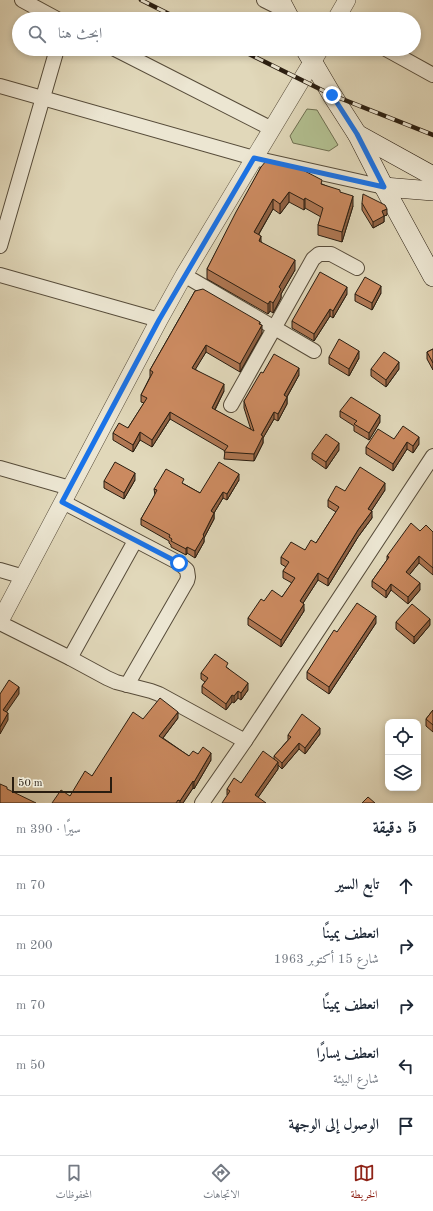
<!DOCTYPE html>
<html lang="ar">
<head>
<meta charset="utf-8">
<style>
	:root { --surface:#fff; --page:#f2f2f3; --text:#1f2937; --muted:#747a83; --line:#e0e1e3; --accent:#8f2418 }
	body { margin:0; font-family:"Old Standard TT",Amiri,serif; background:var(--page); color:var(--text); direction:rtl }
	.controls { position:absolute; right:12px; bottom:12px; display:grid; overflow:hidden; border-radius:8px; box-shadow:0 2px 6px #0003 }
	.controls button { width:36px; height:36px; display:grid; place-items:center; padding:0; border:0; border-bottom:1px solid var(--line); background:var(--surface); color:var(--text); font:20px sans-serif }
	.scale { position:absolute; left:12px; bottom:10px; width:100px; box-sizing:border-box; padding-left:4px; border:2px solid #291d10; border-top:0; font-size:11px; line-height:14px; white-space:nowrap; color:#291d10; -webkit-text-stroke:3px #ece6d2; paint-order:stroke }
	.stop { position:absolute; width:12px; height:12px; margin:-9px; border:3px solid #1a73e8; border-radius:50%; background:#fff }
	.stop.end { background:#1a73e8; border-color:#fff; box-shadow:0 1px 4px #0008 }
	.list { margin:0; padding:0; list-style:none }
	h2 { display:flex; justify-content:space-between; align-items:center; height:52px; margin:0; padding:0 16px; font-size:17px }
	h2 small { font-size:13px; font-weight:400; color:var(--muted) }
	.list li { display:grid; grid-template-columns:26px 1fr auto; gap:12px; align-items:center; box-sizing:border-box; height:60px; padding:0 16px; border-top:1px solid var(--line) }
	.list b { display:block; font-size:15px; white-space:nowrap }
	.list p { margin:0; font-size:13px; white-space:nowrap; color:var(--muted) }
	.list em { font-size:13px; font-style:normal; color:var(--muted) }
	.icon { flex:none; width:22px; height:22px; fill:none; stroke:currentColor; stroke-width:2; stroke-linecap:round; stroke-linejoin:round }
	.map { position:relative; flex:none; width:433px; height:803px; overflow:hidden; direction:ltr }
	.search { position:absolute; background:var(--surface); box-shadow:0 2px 6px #0003; left:12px; right:12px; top:12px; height:44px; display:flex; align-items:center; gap:10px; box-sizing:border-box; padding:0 14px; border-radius:22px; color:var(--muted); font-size:15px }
	.sheet { height:352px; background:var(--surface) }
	nav { display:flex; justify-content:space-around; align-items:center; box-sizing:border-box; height:56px; border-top:1px solid var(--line); background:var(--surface); font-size:11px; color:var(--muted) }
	nav a { display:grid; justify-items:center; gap:2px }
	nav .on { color:var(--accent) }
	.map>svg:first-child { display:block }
</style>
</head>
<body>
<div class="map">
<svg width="433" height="803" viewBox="0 0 433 803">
	<rect width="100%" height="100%" fill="#e1d8ba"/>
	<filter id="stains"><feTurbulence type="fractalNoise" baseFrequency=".005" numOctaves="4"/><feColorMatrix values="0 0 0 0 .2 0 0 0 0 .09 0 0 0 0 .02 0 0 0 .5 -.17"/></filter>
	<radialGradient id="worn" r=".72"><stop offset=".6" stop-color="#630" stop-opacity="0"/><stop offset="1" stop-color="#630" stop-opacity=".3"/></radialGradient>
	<path fill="#b2bf90" stroke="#6e6e50" d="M 307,109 L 317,110 L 338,145 L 329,151 L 293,143 L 290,136 Z"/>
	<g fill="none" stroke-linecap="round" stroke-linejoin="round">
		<defs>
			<g id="minor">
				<path d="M 22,0 L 57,19"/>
				<path d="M 264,0 L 286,11"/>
				<path d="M 115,49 L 272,129"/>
				<path d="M 386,49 L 433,75"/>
				<path d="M 0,86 L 254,158 L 384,187"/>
				<path d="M 0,246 L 57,49"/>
				<path d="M 0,275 L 159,320"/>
				<path d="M 184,275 L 314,351"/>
				<path d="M 231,405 L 313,259 L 319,254 L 331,254 L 357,268"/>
				<path d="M 0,468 L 70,488"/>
				<path d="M 63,502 L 179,563 L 187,570 L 188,577 L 187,581 L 127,685"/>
				<path d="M 0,570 L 24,577"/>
				<path d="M 0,623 L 70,658 L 107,678 L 116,682 L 151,691 L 159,694 L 245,741"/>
				<path d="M 70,658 L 135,541"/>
				<path d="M 202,803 L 245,741 L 433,456"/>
			</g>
			<g id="tertiary">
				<path d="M 336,19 L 347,0"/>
				<path d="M 0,621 L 159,320 L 184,275 L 320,49"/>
			</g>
			<g id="secondary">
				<path d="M 280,0 L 290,19"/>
				<path d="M 305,49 L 332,95 L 357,134 L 384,187 L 433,277"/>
				<path d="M 357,134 L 433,176"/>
				<path d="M 384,187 L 433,191"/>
			</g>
		</defs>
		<use href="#minor" stroke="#574c3a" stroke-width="16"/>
		<use href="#tertiary" stroke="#574c3a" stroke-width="18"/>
		<use href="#secondary" stroke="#291d10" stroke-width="20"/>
		<use href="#minor" stroke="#ece6d2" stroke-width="14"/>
		<use href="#tertiary" stroke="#ece6d2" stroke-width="17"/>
		<use href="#secondary" stroke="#ece6d2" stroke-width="19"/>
		<defs>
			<g id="rail">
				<path d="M 141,0 L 179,19"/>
				<path d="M 239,49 L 332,95 L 433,135"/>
			</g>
		</defs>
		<use href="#rail" stroke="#291d10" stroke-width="4.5"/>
		<use href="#rail" stroke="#ece6d2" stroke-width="3" stroke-dasharray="9" stroke-linecap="butt"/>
	</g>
	<g fill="#af7753" stroke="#291d10">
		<path d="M 261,167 L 322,184 L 340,192 L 353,206 L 342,242 L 318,235 L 318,225 L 321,217 L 305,208 L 304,210 L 289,202 L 280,214 L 273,209 L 259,234 L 261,242 L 295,270 L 281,294 L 281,298 L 276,308 L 273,313 L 270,311 L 268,314 L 207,279 L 207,269 Z"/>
		<path d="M 362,203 L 387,215 L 384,216 L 384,222 L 373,228 L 362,210 Z"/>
		<path d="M 195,291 L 260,324 L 262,333 L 240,372 L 206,352 L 195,369 L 224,391 L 215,410 L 251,430 L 244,408 L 244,401 L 263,373 L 299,375 L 287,397 L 287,404 L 278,421 L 274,419 L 263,438 L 263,443 L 254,461 L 224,459 L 225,451 L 170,419 L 152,447 L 140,440 L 133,452 L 113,440 L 113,433 L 128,428 L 144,403 L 141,402 L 141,395 L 150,377 L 150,370 Z"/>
		<path d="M 381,293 L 372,310 L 355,301 L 355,294 Z"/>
		<path d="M 347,294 L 333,318 L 330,316 L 314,341 L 292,328 L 292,321 Z"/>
		<path d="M 433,349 L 433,370 L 427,359 L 427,352 Z"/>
		<path d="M 329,357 L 359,358 L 349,376 L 329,364 Z"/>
		<path d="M 371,369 L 399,369 L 386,387 L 371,376 Z"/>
		<path d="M 340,411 L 380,422 L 369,440 L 354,431 L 354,426 L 340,417 Z"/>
		<path d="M 394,439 L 419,444 L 413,453 L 407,449 L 393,471 L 366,454 L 366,447 Z"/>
		<path d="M 339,450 L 326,469 L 312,459 L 312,453 Z"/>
		<path d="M 135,480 L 124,499 L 104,488 L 104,481 Z"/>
		<path d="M 239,480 L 227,500 L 223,498 L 214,513 L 214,519 L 204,538 L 204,542 L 195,558 L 187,553 L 186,555 L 171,547 L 171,545 L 169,543 L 169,541 L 141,525 L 141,519 L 155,495 L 154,489 L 184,484 L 200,493 Z"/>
		<path d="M 385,490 L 371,511 L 372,518 L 358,537 L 328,586 L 318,580 L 303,603 L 304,611 L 281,647 L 248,625 L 248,618 L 264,601 L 282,597 L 292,583 L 283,578 L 283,571 L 286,567 L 281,564 L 281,557 L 305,550 L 316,543 L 336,512 L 328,507 L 328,500 L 345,491 Z"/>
		<path d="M 420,531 L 433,532 L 433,575 L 419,563 L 409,575 L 420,590 L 408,604 L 391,590 L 386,598 L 372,587 L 372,581 L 387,560 L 387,556 Z"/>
		<path d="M 396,622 L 430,625 L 414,644 L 396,629 Z"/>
		<path d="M 376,623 L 329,694 L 307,679 L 307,672 L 337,632 Z"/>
		<path d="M 228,668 L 248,690 L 241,700 L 238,698 L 234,703 L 232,702 L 226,710 L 202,693 L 202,686 L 205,682 L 201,679 L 201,673 Z"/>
		<path d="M 433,710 L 433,732 L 426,726 L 426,719 Z"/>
		<path d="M 178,718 L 163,738 L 189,756 L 198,754 L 211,760 L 194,789 L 193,788 L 183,803 L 52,803 L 70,796 L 92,776 L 143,719 Z"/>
		<path d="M 320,734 L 305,754 L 299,749 L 282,769 L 278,765 L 278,769 L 258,797 L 227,795 L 227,789 L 241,783 L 274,760 L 274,756 L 288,740 L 288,735 Z"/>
	</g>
	<g fill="#8e6143" stroke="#291d10">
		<path d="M 289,192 L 289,202 L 280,214 L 280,204 Z"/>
		<path d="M 353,196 L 353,206 L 342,242 L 342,232 Z"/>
		<path d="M 305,198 L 305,208 L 304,210 L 304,200 Z"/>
		<path d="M 273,199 L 273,209 L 254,242 L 254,232 Z"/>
		<path d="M 387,209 L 387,215 L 384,216 L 384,222 L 373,228 L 373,222 L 382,211 Z"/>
		<path d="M 261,236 L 261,246 L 259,241 Z"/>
		<path d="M 295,260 L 295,270 L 281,294 L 281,298 L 273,313 L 273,303 L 279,287 Z"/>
		<path d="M 381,286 L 381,293 L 372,310 L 372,303 Z"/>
		<path d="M 347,287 L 347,294 L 333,318 L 333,311 Z"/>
		<path d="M 270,301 L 270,311 L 268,314 L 268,304 Z"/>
		<path d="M 330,309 L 330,316 L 314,341 L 314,334 Z"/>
		<path d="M 260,322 L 260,329 L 262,325 L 262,333 L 240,372 L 240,364 Z"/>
		<path d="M 206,345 L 206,352 L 192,375 L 192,368 Z"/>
		<path d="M 359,351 L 359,358 L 349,376 L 349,369 Z"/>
		<path d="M 399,362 L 399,369 L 386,387 L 386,380 Z"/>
		<path d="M 299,368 L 299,375 L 284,402 L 284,395 Z"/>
		<path d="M 224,384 L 224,391 L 212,415 L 212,408 Z"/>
		<path d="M 287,397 L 287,404 L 278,421 L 278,414 Z"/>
		<path d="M 170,412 L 170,419 L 152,447 L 152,440 Z"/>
		<path d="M 274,412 L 274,419 L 263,438 L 263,443 L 254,461 L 254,454 L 261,435 Z"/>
		<path d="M 380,415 L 380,422 L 369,440 L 369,433 Z"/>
		<path d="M 140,432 L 140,440 L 133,452 L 133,445 Z"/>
		<path d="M 419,437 L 419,444 L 413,453 L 413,446 Z"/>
		<path d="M 407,442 L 407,449 L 393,471 L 393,464 Z"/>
		<path d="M 339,443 L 339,450 L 326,469 L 326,462 Z"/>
		<path d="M 135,473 L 135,480 L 124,499 L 124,493 Z"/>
		<path d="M 239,474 L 239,480 L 227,500 L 227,494 Z"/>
		<path d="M 385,483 L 385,490 L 368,516 L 368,509 Z"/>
		<path d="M 223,492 L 223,498 L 211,518 L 211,511 Z"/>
		<path d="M 372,511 L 372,518 L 358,537 L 328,586 L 328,579 L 358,530 Z"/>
		<path d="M 214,513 L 214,519 L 204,538 L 204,542 L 195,558 L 195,551 Z"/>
		<path d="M 187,547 L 187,553 L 186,555 L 186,549 Z"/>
		<path d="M 419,556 L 419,563 L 406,579 L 406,572 Z"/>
		<path d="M 318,573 L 318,580 L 300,608 L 300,601 Z"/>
		<path d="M 420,583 L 420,590 L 408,604 L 408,597 Z"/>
		<path d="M 391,584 L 391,590 L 386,598 L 386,591 Z"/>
		<path d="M 304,604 L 304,611 L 281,647 L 281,640 Z"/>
		<path d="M 376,616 L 376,623 L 329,694 L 329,687 Z"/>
		<path d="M 430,619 L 430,625 L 414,644 L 414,637 Z"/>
		<path d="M 248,683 L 248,690 L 241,700 L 241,693 Z"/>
		<path d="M 19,687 L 19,694 L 3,717 L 3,710 Z"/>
		<path d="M 238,691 L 238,698 L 234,703 L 234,696 Z"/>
		<path d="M 232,695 L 232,702 L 226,710 L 226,704 Z"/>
		<path d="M 178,712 L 178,718 L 159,743 L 159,736 Z"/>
		<path d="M 8,713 L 8,720 L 0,734 L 0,727 Z"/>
		<path d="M 320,728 L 320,734 L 305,754 L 305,748 Z"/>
		<path d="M 299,743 L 299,749 L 282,769 L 282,763 Z"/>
		<path d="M 211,753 L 211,760 L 194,789 L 194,782 Z"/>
		<path d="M 278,762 L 278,769 L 255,802 L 255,795 Z"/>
		<path d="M 193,781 L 193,788 L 183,803 L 180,803 L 180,801 Z"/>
	</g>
	<g fill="#cb8a60" stroke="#291d10">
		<path d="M 268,160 L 282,164 L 282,163 L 285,164 L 294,168 L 295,166 L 322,180 L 321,184 L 340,190 L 340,192 L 353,196 L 342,232 L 318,225 L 323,208 L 305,198 L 304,200 L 289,192 L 280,204 L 273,199 L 254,232 L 261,236 L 259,241 L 295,260 L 279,287 L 281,289 L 276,298 L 273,303 L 270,301 L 268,304 L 207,269 L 236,212 L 261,167 L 266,161 Z"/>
		<path d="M 363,194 L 385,205 L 387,209 L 382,211 L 384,216 L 373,222 L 362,203 Z"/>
		<path d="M 320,272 L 347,287 L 333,311 L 330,309 L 314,334 L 292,321 Z"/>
		<path d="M 365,277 L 381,286 L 372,303 L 355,294 Z"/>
		<path d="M 203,289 L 260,322 L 259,324 L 262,325 L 240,364 L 206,345 L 192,368 L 224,384 L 212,408 L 254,431 L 244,401 L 261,372 L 263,373 L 274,354 L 299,368 L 284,395 L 287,397 L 278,414 L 274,412 L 261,435 L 263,436 L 254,454 L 224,452 L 228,446 L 170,412 L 152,440 L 140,432 L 133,445 L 113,433 L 119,423 L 128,428 L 147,398 L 141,395 L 153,372 L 150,370 L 195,291 Z"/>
		<path d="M 339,339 L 359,351 L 349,369 L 329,357 Z"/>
		<path d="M 433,349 L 433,363 L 427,352 Z"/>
		<path d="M 384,352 L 399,362 L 386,380 L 371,369 Z"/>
		<path d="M 351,397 L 380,415 L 369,433 L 354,424 L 357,421 L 340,411 Z"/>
		<path d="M 403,426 L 419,437 L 413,446 L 407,442 L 393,464 L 366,447 L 378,429 L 394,439 Z"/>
		<path d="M 326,434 L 339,443 L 326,462 L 312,453 Z"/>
		<path d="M 115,462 L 135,473 L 124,493 L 104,481 Z"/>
		<path d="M 219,462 L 239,474 L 227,494 L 223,492 L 211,511 L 214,513 L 203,535 L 204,536 L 195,551 L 187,547 L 186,549 L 171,541 L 172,539 L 169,537 L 170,535 L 141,519 L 154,496 L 157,490 L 154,489 L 166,469 L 184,479 L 182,483 L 200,493 Z"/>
		<path d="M 360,467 L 385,483 L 368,509 L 372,511 L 358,530 L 328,579 L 318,573 L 300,601 L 304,604 L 281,640 L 248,618 L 261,599 L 264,601 L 272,590 L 282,597 L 295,578 L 283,571 L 289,562 L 281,557 L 291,542 L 305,550 L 311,540 L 316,543 L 339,507 L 328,500 L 336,486 L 345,491 Z"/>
		<path d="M 411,523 L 420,531 L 426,525 L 433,532 L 433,568 L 419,556 L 406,572 L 420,583 L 408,597 L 391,584 L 386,591 L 372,581 L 389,557 L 387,556 Z"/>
		<path d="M 357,603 L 376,616 L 329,687 L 307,672 L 334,630 L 337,632 Z"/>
		<path d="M 412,604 L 430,619 L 414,637 L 396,622 Z"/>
		<path d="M 215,654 L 228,663 L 226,667 L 248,683 L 241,693 L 238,691 L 234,696 L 232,695 L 226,704 L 202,686 L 208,678 L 201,673 Z"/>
		<path d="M 9,680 L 19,687 L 3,710 L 8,713 L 0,727 L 0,694 Z"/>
		<path d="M 160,698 L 178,712 L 159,736 L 189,756 L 193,751 L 198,754 L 203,747 L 211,753 L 194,782 L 193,781 L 180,801 L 178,800 L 176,803 L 52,803 L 61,790 L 70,796 L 85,771 L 92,776 L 133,712 L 143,719 Z"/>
		<path d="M 433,710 L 433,725 L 426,719 Z"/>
		<path d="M 302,714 L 320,728 L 305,748 L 299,743 L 282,763 L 274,756 L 291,737 L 288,735 Z"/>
		<path d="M 263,751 L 278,762 L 255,795 L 266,803 L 222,803 L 230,791 L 227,789 L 234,778 L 241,783 Z"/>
		<path d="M 0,784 L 7,787 L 7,789 L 36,803 L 0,803 Z"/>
		<path d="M 368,797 L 375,803 L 362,803 Z"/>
	</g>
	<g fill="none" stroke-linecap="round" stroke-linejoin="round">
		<path stroke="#1a73e8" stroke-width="5" d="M 179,563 L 62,502 L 159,320 L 254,158 L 384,187 L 357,134 L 332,95"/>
	</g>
	<rect width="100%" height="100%" filter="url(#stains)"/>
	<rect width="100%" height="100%" fill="url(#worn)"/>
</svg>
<div class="controls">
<button><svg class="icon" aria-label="locate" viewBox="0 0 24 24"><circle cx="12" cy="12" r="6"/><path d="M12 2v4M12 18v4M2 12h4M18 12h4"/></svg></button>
<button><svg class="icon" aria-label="layers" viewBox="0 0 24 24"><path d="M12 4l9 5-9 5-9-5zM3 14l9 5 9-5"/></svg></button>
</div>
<div class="scale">50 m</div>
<div class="stop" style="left:179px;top:563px"></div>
<div class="stop end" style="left:332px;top:95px"></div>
<div class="search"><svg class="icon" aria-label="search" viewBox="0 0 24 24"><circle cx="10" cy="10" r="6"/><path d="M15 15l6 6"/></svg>ابحث هنا</div>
</div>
<section class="sheet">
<h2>5 دقيقة<small>سيرًا · 390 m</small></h2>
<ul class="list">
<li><svg class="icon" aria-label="ahead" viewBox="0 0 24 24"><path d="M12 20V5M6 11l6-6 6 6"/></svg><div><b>تابع السير</b></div><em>70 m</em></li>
<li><svg class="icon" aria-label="right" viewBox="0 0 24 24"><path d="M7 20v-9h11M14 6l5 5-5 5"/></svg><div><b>انعطف يمينًا</b><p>شارع 15 أكتوبر 1963</p></div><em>200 m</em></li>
<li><svg class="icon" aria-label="right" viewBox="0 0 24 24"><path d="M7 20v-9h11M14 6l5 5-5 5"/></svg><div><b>انعطف يمينًا</b></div><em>70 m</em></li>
<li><svg class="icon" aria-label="left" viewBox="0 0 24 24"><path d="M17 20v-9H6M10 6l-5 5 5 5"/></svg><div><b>انعطف يسارًا</b><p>شارع البيئة</p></div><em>50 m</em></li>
<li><svg class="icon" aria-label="arrive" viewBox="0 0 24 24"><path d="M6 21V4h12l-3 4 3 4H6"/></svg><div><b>الوصول إلى الوجهة</b></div></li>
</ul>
</section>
<nav>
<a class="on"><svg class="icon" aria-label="map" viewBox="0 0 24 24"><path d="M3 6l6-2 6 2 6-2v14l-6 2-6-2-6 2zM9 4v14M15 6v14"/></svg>الخريطة</a>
<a><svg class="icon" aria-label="directions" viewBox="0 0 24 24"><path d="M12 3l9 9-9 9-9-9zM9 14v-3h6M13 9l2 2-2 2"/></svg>الاتجاهات</a>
<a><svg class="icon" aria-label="saved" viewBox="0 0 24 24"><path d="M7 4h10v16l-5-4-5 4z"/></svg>المحفوظات</a>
</nav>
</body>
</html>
